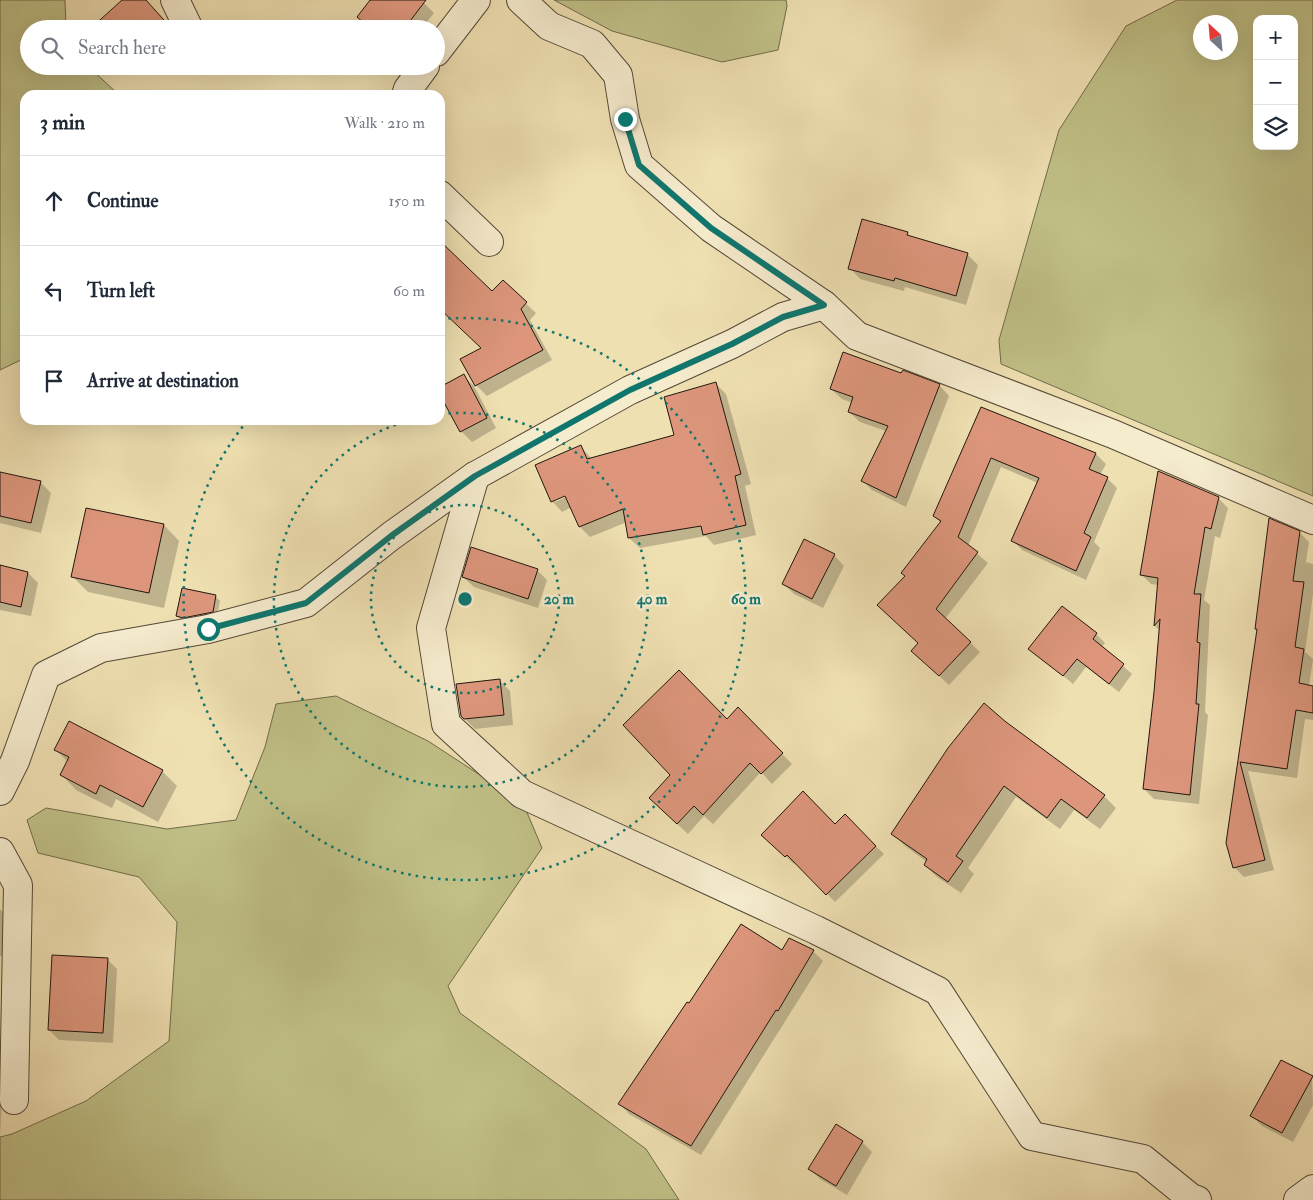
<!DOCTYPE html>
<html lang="en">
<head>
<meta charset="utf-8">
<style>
	:root { --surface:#fff; --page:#f2f2f3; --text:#1f2937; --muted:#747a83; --line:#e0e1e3 }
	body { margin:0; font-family:"IM FELL Double Pica",serif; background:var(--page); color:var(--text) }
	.controls { position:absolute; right:15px; top:15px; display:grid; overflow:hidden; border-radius:10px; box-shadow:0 5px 20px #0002 }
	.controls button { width:45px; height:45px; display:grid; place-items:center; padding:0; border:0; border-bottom:1px solid var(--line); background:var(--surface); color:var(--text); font:25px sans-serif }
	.compass { position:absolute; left:1193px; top:15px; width:45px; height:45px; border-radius:50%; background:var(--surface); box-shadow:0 5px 20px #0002; rotate:334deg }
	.stop { position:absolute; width:15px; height:15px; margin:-11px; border:4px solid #0f766e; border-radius:50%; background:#fff }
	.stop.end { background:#0f766e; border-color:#fff; box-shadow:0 1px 5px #0008 }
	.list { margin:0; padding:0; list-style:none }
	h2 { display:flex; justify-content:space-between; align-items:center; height:65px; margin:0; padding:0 20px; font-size:21px }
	h2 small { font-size:16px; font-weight:400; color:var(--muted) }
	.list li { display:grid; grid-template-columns:32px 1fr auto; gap:15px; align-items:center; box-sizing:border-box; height:90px; padding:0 20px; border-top:1px solid var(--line) }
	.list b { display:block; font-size:19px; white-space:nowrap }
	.list em { font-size:16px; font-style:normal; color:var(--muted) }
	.icon { flex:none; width:28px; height:28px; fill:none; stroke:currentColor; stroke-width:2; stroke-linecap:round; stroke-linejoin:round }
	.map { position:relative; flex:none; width:1313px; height:1200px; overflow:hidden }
	.search { position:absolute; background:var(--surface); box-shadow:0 5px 20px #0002; left:20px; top:20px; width:425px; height:55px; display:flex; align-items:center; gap:12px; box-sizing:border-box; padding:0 18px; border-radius:28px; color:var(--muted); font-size:19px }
	.panel { position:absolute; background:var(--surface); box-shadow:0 5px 20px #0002; left:20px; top:90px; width:425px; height:335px; border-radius:15px }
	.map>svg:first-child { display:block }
</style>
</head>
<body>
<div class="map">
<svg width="1313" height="1200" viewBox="0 0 1313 1200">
	<rect width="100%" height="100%" fill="#efe0b2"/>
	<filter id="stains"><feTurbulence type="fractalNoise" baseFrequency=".004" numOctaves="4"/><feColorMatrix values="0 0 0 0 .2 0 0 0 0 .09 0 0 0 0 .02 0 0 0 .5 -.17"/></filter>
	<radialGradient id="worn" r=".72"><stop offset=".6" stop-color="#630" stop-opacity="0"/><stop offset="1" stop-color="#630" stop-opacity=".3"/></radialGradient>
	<g fill="#c0c087" stroke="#706b4a" fill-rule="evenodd">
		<path d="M 0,0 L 65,0 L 66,29 L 29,29 L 29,66 L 88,66 L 119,95 L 25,95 L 25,358 L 0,370 Z"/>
		<path d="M 554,0 L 786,0 L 787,6 L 778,50 L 722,62 L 612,31 Z"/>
		<path d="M 1177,0 L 1313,0 L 1313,496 L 1001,364 L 999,340 L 1059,130 L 1126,26 ZM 1257,19 L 1294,19 L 1294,146 L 1257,146 ZM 1230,22 L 1230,52 L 1200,52 L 1200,22 Z"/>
		<path d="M 336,696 L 428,741 L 523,803 L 542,848 L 448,986 L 460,1013 L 646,1149 L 679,1200 L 0,1200 L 0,1137 L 12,1134 L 86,1101 L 169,1041 L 177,922 L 139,877 L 38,853 L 27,820 L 46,808 L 167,829 L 236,820 L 265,747 L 276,704 Z"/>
	</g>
	<g fill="#0003" fill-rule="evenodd">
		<path d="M 372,0 L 421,0 L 434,13 L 421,29 L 370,29 L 358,17 Z"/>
		<path d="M 129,66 L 140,66 L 134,71 Z"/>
		<path d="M 907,233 L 913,239 L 968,255 L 978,265 L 966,305 L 905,287 L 904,291 L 860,279 L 850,268 Z"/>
		<path d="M 440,244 L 492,293 L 503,282 L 536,313 L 530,320 L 552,360 L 487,396 L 476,385 L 462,360 L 482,349 L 440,308 Z"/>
		<path d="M 902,375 L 939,385 L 949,396 L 906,507 L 872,490 L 862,480 L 886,431 L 860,422 L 849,412 L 853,403 L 842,399 L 831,389 Z"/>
		<path d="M 464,376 L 474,386 L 496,428 L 472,442 L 462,432 L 440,393 L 440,389 Z"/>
		<path d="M 716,384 L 726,394 L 751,484 L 745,486 L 756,535 L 714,545 L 706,536 L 640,548 L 629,538 L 627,522 L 590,537 L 580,527 L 572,507 L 562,512 L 552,501 L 581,447 L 592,459 L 676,436 ZM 571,492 L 572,494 L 555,502 L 555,499 Z"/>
		<path d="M 982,408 L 1096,454 L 1106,464 L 1100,475 L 1107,478 L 1117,488 L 1094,542 L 1100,548 L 1086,580 L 1022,550 L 1012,540 L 1038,483 L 1001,467 L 968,546 L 988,563 L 945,619 L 980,652 L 949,685 L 922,660 L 907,576 L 941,523 L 934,516 Z"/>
		<path d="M 0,473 L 41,483 L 51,493 L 41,533 L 0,523 Z"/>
		<path d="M 1218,498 L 1228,508 L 1220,538 L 1215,536 L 1204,600 L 1210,605 L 1205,712 L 1208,715 L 1199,804 L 1154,799 L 1144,789 L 1160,631 L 1155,626 L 1159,585 L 1151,584 L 1141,574 Z"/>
		<path d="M 87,509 L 164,525 L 179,541 L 164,608 L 88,592 L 72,576 Z"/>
		<path d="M 1299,532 L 1309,542 L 1306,562 L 1313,564 L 1313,594 L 1305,652 L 1313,659 L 1309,686 L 1313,687 L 1313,720 L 1305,719 L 1297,778 L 1248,771 L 1274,870 L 1244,877 L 1234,867 L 1228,843 L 1258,630 L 1256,628 Z"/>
		<path d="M 834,555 L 844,566 L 823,608 L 794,594 L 784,584 Z"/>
		<path d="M 0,567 L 28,573 L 38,583 L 31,616 L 0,610 Z"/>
		<path d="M 537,570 L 547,580 L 538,608 L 474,587 L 463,577 Z"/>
		<path d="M 215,596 L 220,601 L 217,616 L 182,621 L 178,616 Z"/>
		<path d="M 1096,634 L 1105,643 L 1102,647 L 1132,674 L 1119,692 L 1086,667 L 1073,684 L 1030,648 Z"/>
		<path d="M 499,680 L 510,691 L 513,725 L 475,729 L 462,716 Z"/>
		<path d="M 738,709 L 792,764 L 772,784 L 761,772 L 713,824 L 704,816 L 688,834 L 660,808 L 727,720 Z"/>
		<path d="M 1006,723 L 1104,796 L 1116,808 L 1100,829 L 1074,810 L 1060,829 L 1016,797 L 968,868 L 974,874 L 961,893 L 937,877 L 925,865 L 927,862 L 905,846 L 893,834 Z"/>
		<path d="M 56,750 L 162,771 L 177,786 L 158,822 L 116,799 L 112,808 L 76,790 L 61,774 L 68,762 Z"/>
		<path d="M 845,816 L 884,854 L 835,902 L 796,862 L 794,864 L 771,843 L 835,826 Z"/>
		<path d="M 0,909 L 6,916 L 5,956 L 0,956 Z"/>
		<path d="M 813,951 L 823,961 L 701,1155 L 629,1114 L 620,1104 L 690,1005 L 783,952 Z"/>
		<path d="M 107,959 L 117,969 L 113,1043 L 59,1040 L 49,1030 Z"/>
		<path d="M 1312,1077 L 1313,1105 L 1293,1142 L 1262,1126 L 1252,1116 Z"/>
		<path d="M 0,1098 L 2,1100 L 0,1136 Z"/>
		<path d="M 862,1142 L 872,1152 L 847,1195 L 820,1179 L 810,1169 Z"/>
	</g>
	<g fill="#dd967c" stroke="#21160d">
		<path d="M 122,0 L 146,0 L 172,29 L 90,29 Z"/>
		<path d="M 370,0 L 426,0 L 404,29 L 371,29 L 357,17 Z"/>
		<path d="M 862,219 L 908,232 L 907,235 L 968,253 L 956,296 L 895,278 L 894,281 L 848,269 Z"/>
		<path d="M 440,241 L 492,291 L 503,280 L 527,302 L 521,309 L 543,350 L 475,386 L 460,359 L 481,348 L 440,309 Z"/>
		<path d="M 843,352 L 901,373 L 903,370 L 940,384 L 896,498 L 861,481 L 888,426 L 848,412 L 853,397 L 830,389 Z"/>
		<path d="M 464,374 L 487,418 L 460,432 L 440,395 L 440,387 Z"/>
		<path d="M 716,382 L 741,474 L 735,476 L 746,525 L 703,535 L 701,526 L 628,538 L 623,509 L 579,527 L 565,496 L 551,502 L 535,465 L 581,445 L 587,459 L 674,435 L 664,397 Z"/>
		<path d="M 981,407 L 1096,453 L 1089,469 L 1108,477 L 1084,533 L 1091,537 L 1076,571 L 1011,541 L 1039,478 L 991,458 L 958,537 L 978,552 L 936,609 L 971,642 L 939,676 L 911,651 L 918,643 L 877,605 L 905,576 L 901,573 L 941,521 L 933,516 Z"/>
		<path d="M 1158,471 L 1219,497 L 1211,529 L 1205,527 L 1194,594 L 1201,594 L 1197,642 L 1200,643 L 1196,704 L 1199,704 L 1190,795 L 1143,789 L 1154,692 L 1160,619 L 1154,626 L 1158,578 L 1140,575 Z"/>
		<path d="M 0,472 L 41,481 L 31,523 L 0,516 Z"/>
		<path d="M 86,508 L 164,524 L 149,593 L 71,577 Z"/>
		<path d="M 1269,518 L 1300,531 L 1293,581 L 1304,582 L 1295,647 L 1304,649 L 1299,683 L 1313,686 L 1313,713 L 1296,710 L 1287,769 L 1240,762 L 1265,860 L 1233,868 L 1226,843 L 1257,629 L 1255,629 Z"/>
		<path d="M 804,539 L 835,554 L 812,599 L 782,584 Z"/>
		<path d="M 471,547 L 538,569 L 528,599 L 462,577 Z"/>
		<path d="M 0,565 L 28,572 L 21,607 L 0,602 Z"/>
		<path d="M 182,588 L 216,595 L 213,612 L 183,618 L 176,616 Z"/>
		<path d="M 1062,606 L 1097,633 L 1093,639 L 1124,664 L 1109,684 L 1077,659 L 1063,676 L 1028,649 Z"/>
		<path d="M 679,670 L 727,719 L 738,707 L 783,753 L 761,774 L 750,763 L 703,815 L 694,806 L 677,824 L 649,798 L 670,775 L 623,725 Z"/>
		<path d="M 500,679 L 504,715 L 464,719 L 461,716 L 456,684 Z"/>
		<path d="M 984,703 L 1006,722 L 1105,795 L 1087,818 L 1061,799 L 1047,818 L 1004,786 L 956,856 L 963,861 L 948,882 L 924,865 L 927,859 L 891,834 L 948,748 Z"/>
		<path d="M 69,721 L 163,770 L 143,807 L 100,785 L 96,794 L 60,775 L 69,757 L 54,750 Z"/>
		<path d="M 803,791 L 835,824 L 845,814 L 876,846 L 826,895 L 787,855 L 785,857 L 761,835 Z"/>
		<path d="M 741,924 L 782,950 L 789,938 L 814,950 L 778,1011 L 776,1010 L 691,1146 L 618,1104 L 687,1002 L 689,1003 Z"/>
		<path d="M 52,955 L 108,958 L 103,1033 L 48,1030 Z"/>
		<path d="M 1281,1060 L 1313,1076 L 1282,1133 L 1250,1116 Z"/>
		<path d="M 836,1124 L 863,1141 L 836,1186 L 808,1169 Z"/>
	</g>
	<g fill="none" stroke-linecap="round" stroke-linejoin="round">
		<defs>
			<g id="street">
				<path d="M 175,0 L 189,29"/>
				<path d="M 521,0 L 549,26 L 592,44 L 618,75 L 625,119 L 639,165 L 711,228 L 824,305"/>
				<path d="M 436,52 L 476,0"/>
				<path d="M 406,95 L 408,89 L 425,66"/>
				<path d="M 440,195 L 489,242"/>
				<path d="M 475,476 L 431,628 L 446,724 L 522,794 L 816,930 L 938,991 L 1032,1136 L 1143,1159 L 1191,1198 L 1197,1200"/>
				<path d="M 0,791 L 15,761 L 46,675 L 101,648 L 208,629 L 306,603 L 391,536 L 475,476 L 630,390 L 732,344 L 783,317 L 824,305 L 857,336 L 1113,434 L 1313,520"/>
				<path d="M 0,852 L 18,885 L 14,1100"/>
				<path d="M 1298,1200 L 1313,1189"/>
			</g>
		</defs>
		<use href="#street" stroke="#544836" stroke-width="30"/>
		<use href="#street" stroke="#f5ebcd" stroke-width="28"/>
	</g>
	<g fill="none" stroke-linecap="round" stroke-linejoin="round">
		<path stroke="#0f766e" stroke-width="6" d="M 208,629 L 306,603 L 391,536 L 475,476 L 630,390 L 732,344 L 783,317 L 824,305 L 711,228 L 639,165 L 625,119"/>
	</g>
	<g fill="none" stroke="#0f766e" stroke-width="2.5" stroke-dasharray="2.5 5">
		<circle cx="465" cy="599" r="94"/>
		<path d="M441 414A187 187 0 1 1 410 420"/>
		<path d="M441 319A281 281 0 1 1 248 420"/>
	</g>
	<circle cx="465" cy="599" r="8" fill="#0f766e" stroke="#f5ebcd" stroke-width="2.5"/>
	<g font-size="15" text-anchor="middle" font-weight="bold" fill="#0f766e" stroke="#f5ebcd" stroke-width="5" stroke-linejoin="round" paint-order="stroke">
		<text x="559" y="604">20 m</text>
		<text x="652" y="604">40 m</text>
		<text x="746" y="604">60 m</text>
	</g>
	<rect width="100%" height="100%" filter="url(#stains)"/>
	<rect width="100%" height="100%" fill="url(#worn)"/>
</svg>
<div class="controls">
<button>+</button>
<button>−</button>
<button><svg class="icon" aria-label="layers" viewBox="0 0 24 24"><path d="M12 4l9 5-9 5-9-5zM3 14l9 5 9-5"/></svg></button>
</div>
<svg class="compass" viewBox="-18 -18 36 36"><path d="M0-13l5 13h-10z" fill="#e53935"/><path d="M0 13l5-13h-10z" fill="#747a83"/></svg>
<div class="stop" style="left:208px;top:629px"></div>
<div class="stop end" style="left:625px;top:119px"></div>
<div class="search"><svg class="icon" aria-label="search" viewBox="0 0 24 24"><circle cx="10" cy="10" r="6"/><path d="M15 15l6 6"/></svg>Search here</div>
<section class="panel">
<h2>3 min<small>Walk · 210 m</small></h2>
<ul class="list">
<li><svg class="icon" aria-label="ahead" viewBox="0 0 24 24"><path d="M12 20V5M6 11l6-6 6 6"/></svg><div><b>Continue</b></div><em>150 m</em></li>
<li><svg class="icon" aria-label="left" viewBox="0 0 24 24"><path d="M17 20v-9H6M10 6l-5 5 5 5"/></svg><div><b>Turn left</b></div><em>60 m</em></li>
<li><svg class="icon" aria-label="arrive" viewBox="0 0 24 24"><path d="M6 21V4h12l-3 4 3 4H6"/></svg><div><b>Arrive at destination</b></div></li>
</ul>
</section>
</div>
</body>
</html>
